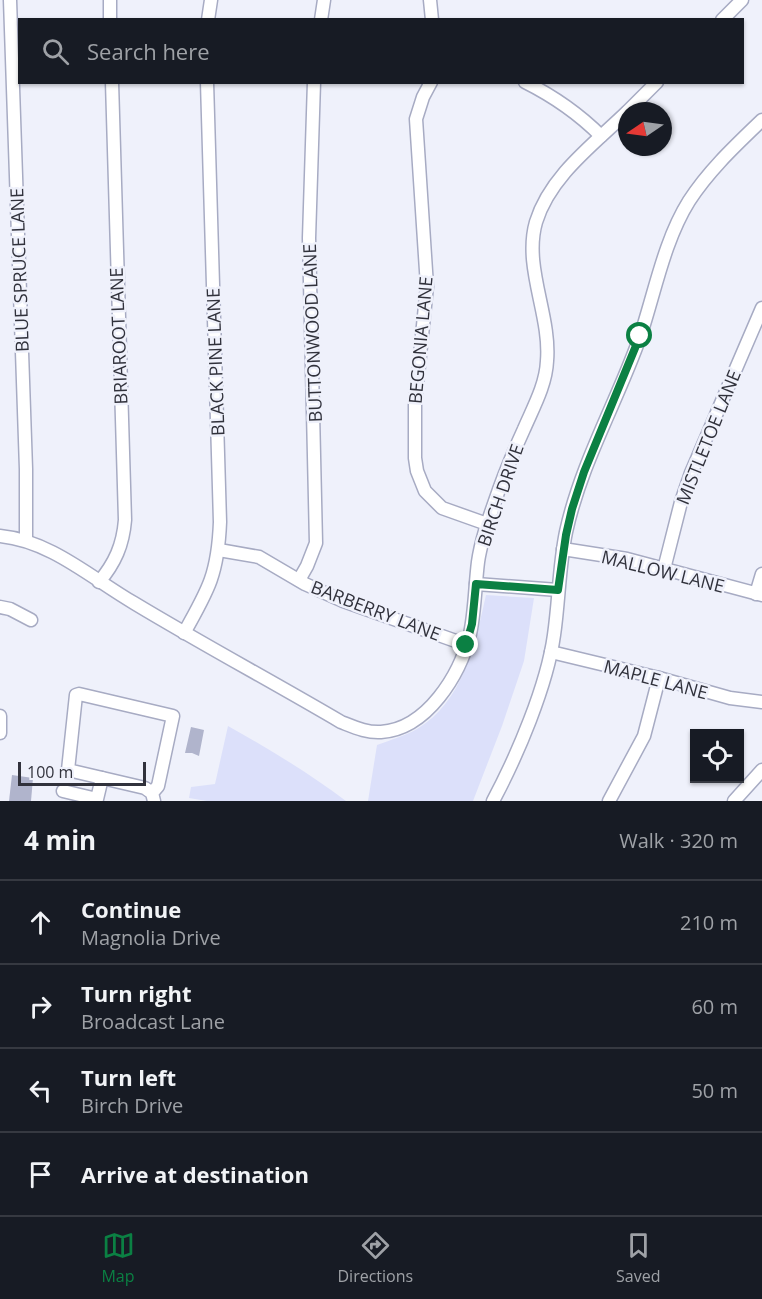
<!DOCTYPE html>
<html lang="en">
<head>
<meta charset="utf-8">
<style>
	:root { --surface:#171b24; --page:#242831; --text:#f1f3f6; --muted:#9ea1a6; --line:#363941; --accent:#0b8043 }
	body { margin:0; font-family:"Open Sans",sans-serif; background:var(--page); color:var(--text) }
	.controls { position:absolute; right:18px; bottom:18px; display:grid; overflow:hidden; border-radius:0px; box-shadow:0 2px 4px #0004 }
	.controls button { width:54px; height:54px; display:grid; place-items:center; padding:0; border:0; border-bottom:2px solid var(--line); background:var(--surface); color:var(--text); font:30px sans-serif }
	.compass { position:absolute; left:618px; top:102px; width:54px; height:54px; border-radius:50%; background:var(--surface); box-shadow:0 2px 4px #0004; rotate:257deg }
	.scale { position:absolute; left:18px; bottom:15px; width:128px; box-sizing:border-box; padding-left:6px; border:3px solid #31323c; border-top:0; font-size:16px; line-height:21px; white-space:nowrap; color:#31323c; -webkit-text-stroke:4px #eff1fb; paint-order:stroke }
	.stop { position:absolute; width:18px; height:18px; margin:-14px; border:4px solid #0b8043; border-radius:50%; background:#fff }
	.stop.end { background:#0b8043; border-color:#fff; box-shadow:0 2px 6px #0008 }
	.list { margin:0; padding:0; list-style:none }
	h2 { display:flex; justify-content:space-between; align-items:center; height:78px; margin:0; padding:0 24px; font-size:26px }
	h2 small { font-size:20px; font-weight:400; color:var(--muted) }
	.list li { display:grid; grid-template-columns:39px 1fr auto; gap:18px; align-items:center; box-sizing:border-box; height:84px; padding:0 24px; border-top:2px solid var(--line) }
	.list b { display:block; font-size:22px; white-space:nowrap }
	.list p { margin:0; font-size:20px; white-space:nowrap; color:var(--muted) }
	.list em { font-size:20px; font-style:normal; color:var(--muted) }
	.icon { flex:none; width:33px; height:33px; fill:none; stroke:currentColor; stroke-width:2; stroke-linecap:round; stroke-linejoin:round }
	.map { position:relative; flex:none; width:762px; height:801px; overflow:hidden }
	.search { position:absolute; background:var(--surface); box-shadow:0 2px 4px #0004; left:18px; right:18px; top:18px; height:66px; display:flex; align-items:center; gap:15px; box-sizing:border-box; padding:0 21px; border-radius:0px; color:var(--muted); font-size:22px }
	.sheet { height:414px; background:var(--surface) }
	nav { display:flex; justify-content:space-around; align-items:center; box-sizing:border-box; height:84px; border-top:2px solid var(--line); background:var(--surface); font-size:16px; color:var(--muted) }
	nav a { display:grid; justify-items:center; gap:3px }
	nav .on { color:var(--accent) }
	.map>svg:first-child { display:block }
</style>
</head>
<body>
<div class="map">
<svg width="762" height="801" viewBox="0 0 762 801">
	<rect width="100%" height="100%" fill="#eff1fb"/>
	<g fill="#dce0fa">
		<path d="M 486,595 L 534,598 L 524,661 L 502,726 L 473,801 L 368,801 L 377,745 C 390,740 405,736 417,729 C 463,702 475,644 486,595 Z"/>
		<path d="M 228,726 C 269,749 309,773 346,801 L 207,801 L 189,798 L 191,787 L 215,784 Z"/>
	</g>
	<g fill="#b0b4cc">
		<path d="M 191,727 L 204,730 L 199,756 L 192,753 L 185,753 Z"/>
		<path d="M 12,775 L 33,778 L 31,801 L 9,801 Z"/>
	</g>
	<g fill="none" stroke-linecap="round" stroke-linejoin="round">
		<defs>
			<g id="minor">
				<path d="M 10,0 L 26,469 L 26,540"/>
				<path d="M 430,0 L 432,20"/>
				<path d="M 110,20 L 110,0"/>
				<path d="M 208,20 L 211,0"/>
				<path d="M 321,20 L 324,0"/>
				<path d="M 722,20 L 742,0"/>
				<path d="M 431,82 L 423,97 L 416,119 L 427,286 L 415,405 L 415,458 L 417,471 L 425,491 L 442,508 L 487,524"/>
				<path d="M 525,82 C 555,97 578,113 601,136"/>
				<path d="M 628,111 L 657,82"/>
				<path d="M 0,536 C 51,541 91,578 134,603 C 202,644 273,682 341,722 C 354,727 367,733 381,732 C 427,729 460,675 470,634 C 475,611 475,586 478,562 C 481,541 488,521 495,501 C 503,477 513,453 524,429 C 533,408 546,385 547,361 C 551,315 523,267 536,222 C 550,176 594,144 627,112"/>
				<path d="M 563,549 L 627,559 L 762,595"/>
				<path d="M 219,550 L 259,557 L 305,584 L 343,601 L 467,645"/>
				<path d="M 664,569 L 681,502 L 691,473 L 762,308"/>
				<path d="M 299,580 L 307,566 L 316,543 L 309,238 L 314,82"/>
				<path d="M 99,582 C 115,563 123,545 125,520 L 112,82"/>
				<path d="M 476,584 L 558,590"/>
				<path d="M 756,594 L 762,574"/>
				<path d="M 0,607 L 10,609 L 31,620"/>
				<path d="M 184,633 C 209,589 218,573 220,522 L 207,82"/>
				<path d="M 551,652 L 659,678 L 730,698 L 762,702"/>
				<path d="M 0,716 L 0,733"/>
				<path d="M 63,791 L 97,799 L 102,778"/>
				<path d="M 152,793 L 158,786 L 173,716 L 79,694 L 76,695 L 68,770 L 145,788 L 152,793 L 154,801"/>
				<path d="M 493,801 C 517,756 547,686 554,635 C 559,601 559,566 566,532 C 581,463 617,402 640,337 C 655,292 664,241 689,201 C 709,170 736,145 762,120"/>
				<path d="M 609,801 L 644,736 L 659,678"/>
				<path d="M 734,801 L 762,770"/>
			</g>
		</defs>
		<use href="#minor" stroke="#a7abc3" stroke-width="15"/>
		<use href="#minor" stroke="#fff" stroke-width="12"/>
	</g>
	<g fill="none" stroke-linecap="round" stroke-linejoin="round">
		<path stroke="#0b8043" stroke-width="8" d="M 466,645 L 472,624 L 476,584 L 558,590 L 566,535 L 572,509 L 584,472 L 640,336"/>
	</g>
	<g text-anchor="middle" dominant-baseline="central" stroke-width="5" stroke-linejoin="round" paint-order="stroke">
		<g font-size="18" fill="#31323c" stroke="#eff1fb">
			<text transform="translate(19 270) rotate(-92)">BLUE SPRUCE LANE</text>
			<text transform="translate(312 333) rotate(-92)">BUTTONWOOD LANE</text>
			<text transform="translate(118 336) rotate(-92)">BRIAROOT LANE</text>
			<text transform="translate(420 340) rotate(-85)">BEGONIA LANE</text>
			<text transform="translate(215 362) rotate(-92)">BLACK PINE LANE</text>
			<text transform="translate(708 437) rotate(-68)">MISTLETOE LANE</text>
			<text transform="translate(500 495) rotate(-71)">BIRCH DRIVE</text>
			<text transform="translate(663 571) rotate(14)">MALLOW LANE</text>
			<text transform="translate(376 610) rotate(21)">BARBERRY LANE</text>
			<text transform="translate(656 679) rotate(15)">MAPLE LANE</text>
		</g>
	</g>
</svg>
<div class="controls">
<button><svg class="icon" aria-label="locate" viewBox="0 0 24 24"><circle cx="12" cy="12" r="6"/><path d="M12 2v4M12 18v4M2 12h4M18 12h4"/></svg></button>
</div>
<svg class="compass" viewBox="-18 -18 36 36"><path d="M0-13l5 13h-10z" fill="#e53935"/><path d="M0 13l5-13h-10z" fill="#9ea1a6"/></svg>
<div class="scale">100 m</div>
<div class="stop" style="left:640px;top:336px"></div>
<div class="stop end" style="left:466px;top:645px"></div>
<div class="search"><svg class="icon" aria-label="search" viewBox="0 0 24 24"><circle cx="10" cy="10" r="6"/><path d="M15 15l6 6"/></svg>Search here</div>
</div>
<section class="sheet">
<h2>4 min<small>Walk · 320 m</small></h2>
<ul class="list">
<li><svg class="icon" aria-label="ahead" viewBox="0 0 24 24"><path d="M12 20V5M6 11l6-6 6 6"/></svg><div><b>Continue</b><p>Magnolia Drive</p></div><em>210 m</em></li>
<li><svg class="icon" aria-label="right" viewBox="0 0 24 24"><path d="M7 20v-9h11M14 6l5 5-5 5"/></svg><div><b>Turn right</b><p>Broadcast Lane</p></div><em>60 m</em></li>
<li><svg class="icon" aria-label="left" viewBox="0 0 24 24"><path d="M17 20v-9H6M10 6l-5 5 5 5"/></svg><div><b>Turn left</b><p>Birch Drive</p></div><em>50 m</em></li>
<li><svg class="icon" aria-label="arrive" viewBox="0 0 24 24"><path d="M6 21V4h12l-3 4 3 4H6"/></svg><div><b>Arrive at destination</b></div></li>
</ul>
</section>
<nav>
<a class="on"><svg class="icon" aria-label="map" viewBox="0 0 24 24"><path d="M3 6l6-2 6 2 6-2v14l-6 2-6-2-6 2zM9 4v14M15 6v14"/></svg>Map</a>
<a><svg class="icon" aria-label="directions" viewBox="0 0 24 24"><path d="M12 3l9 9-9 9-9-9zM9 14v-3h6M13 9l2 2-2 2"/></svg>Directions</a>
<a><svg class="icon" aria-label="saved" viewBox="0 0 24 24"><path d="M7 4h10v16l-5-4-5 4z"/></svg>Saved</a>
</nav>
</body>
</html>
